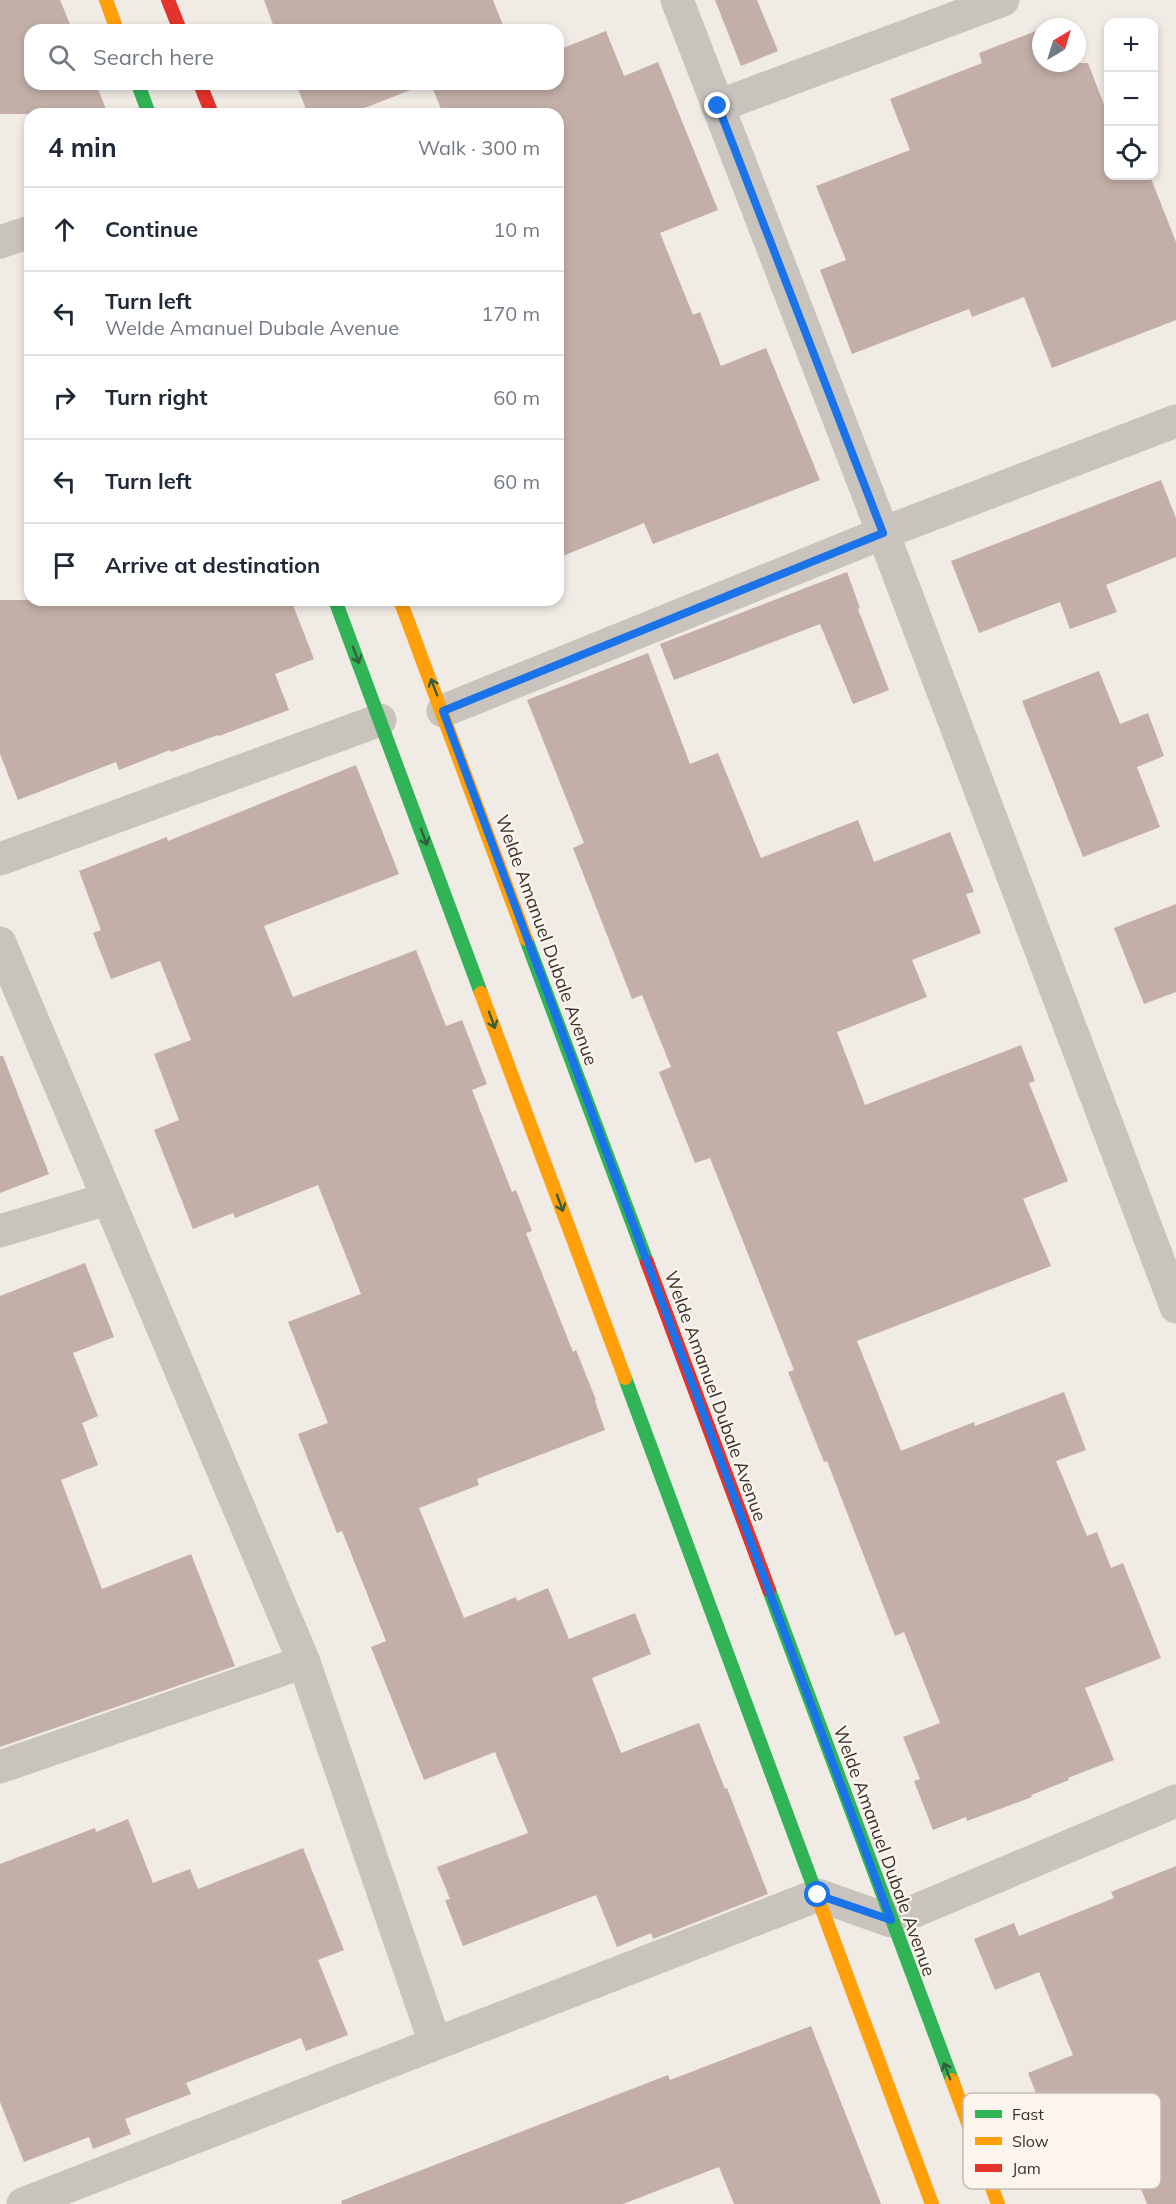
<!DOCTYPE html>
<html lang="en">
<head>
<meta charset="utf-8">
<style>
	:root { --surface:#fff; --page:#f6f6f7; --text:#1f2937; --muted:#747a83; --line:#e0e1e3 }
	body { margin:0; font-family:Mulish,sans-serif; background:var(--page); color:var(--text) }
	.controls { position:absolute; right:18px; top:18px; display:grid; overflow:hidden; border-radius:12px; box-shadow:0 3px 9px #0003 }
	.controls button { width:54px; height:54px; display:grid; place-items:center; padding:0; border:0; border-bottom:2px solid var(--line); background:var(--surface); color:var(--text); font:30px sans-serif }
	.compass { position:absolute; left:1032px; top:18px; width:54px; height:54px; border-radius:50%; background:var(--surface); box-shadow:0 3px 9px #0003; rotate:38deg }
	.stop { position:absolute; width:18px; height:18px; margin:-14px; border:4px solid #1a73e8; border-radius:50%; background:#fff }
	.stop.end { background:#1a73e8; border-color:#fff; box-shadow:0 2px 6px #0008 }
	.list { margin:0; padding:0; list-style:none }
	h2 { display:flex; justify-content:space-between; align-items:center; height:78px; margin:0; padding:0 24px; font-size:26px }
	h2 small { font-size:20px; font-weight:400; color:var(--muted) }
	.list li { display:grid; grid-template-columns:39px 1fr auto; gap:18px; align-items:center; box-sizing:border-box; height:84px; padding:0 24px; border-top:2px solid var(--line) }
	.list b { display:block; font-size:22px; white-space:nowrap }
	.list p { margin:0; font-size:20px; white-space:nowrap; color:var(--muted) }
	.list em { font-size:20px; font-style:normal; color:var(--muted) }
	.icon { flex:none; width:33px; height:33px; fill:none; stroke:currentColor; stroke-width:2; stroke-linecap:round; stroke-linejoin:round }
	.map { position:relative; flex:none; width:1176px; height:2204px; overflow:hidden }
	.search { position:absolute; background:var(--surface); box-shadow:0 3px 9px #0003; left:24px; top:24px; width:540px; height:66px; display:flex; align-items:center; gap:15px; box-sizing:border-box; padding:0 21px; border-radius:18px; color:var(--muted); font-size:22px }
	.panel { position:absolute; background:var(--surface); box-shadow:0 3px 9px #0003; left:24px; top:108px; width:540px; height:498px; border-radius:18px }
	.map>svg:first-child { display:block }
</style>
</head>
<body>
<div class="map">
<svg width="1176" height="2204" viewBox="0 0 1176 2204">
	<rect width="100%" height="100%" fill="#f0ebe5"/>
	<g fill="#c3afa7">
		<path d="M 0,0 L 60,0 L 72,29 L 74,30 L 30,30 L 30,84 L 96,84 L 108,114 L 0,114 Z"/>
		<path d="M 264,0 L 493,0 L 505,30 L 275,30 Z"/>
		<path d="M 715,0 L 757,0 L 778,51 L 741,66 Z"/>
		<path d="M 606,31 L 624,76 L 658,62 L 718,210 L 660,233 L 693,315 L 700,312 L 721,366 L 766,348 L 820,480 L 653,544 L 644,523 L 558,558 L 558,114 L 443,114 L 431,84 L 558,84 L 558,50 Z"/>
		<path d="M 1036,31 L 1041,43 L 1041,63 L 1088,63 L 1108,115 L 1108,176 L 1150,176 L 1176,242 L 1176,320 L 1052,368 L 1024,297 L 972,317 L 969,309 L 852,354 L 820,270 L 846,260 L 816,186 L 910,150 L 890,99 L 982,63 L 979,53 Z"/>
		<path d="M 296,84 L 426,84 L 349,114 L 308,114 Z"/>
		<path d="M 1161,480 L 1176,518 L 1176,557 L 1106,585 L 1117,612 L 1070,629 L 1060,602 L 979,633 L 951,561 Z"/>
		<path d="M 847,572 L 860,608 L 858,609 L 889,690 L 853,704 L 820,624 L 674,680 L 660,644 Z"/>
		<path d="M 0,600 L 291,600 L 314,659 L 275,674 L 289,710 L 219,736 L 218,735 L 171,752 L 170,750 L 119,770 L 116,762 L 18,800 L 0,754 Z"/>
		<path d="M 648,653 L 690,764 L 718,753 L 761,858 L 858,820 L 874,862 L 950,832 L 974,892 L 966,894 L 981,933 L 912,960 L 927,997 L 837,1032 L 865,1105 L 1021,1045 L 1035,1081 L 1029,1083 L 1068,1181 L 1023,1199 L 1051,1266 L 857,1341 L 901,1451 L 974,1422 L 975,1426 L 1064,1392 L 1086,1450 L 1056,1461 L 1087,1536 L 1097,1532 L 1111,1568 L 1123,1563 L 1161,1658 L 1085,1688 L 1114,1760 L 1068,1778 L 1069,1780 L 1031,1795 L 1032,1797 L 967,1821 L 966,1817 L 933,1830 L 914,1781 L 920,1779 L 903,1737 L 940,1723 L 904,1632 L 895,1636 L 827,1461 L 824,1462 L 788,1372 L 794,1370 L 710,1158 L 695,1163 L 659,1072 L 671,1067 L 642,995 L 632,999 L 573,848 L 584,843 L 527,700 Z"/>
		<path d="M 1099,671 L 1120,724 L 1148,713 L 1164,756 L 1137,767 L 1160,827 L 1083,857 L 1022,701 Z"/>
		<path d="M 356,765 L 399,874 L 264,926 L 293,997 L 416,950 L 446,1026 L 462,1020 L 487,1084 L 472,1090 L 512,1192 L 516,1190 L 532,1231 L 526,1233 L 573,1352 L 576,1350 L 596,1400 L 595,1401 L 605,1430 L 477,1479 L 479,1485 L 419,1508 L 464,1618 L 516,1597 L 517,1601 L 548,1588 L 569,1639 L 635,1613 L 651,1654 L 592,1678 L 621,1753 L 699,1723 L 725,1789 L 727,1788 L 768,1894 L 653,1939 L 651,1933 L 617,1947 L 596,1895 L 463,1946 L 445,1900 L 450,1899 L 437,1867 L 528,1833 L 495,1752 L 424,1780 L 371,1647 L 386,1641 L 342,1531 L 337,1533 L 298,1434 L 328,1423 L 288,1322 L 361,1294 L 318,1185 L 235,1218 L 233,1213 L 193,1229 L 154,1130 L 179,1120 L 154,1054 L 191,1040 L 160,961 L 111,979 L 93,933 L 101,930 L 79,871 L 167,837 L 168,841 Z"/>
		<path d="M 1176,904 L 1176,992 L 1144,1004 L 1114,928 Z"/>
		<path d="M 0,1056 L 3,1056 L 49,1174 L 0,1193 Z"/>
		<path d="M 85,1263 L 114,1337 L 73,1353 L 98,1416 L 82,1423 L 98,1465 L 61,1480 L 102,1589 L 191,1554 L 235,1666 L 0,1747 L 0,1296 Z"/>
		<path d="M 128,1819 L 153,1883 L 190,1869 L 198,1889 L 303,1848 L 344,1950 L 318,1960 L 348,2035 L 306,2051 L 301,2038 L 186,2083 L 191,2094 L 125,2119 L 131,2134 L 93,2149 L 89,2137 L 24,2162 L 0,2102 L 0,1864 L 95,1828 L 96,1832 Z"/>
		<path d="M 1176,1866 L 1176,2204 L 1147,2204 L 1135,2174 L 1099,2188 L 1079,2140 L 1058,2148 L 1028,2073 L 1073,2055 L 1039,1972 L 995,1990 L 974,1939 L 1014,1923 L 1019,1936 L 1114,1898 L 1111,1892 Z"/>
		<path d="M 811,2026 L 881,2204 L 734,2204 L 719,2167 L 623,2204 L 342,2204 L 341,2201 L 668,2075 L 670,2080 Z"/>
	</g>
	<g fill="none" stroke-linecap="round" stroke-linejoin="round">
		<g stroke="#c9c3be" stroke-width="33">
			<path d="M 677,0 L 883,533 L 1176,1307"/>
			<path d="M 718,106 L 1003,0"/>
			<path d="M 0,242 L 30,232"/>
			<path d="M 443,711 L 883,533 L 1176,421"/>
			<path d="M 0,859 L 380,720"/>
			<path d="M 0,943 L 304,1662 L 435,2043"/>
			<path d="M 0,1231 L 107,1199"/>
			<path d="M 0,1767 L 304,1662"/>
			<path d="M 23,2204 L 818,1895 L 891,1921 L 1176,1801"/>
		</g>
		<g stroke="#30b455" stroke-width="14">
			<path d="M 138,84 L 149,114"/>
			<path d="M 335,600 L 481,993"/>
			<path d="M 526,939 L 647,1262"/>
			<path d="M 625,1378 L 820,1904"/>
			<path d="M 769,1590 L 952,2080"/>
		</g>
		<g stroke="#ff9f0a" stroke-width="14">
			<path d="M 106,0 L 117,30"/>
			<path d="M 400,600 L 526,939"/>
			<path d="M 481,993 L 625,1378"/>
			<path d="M 820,1904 L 932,2204"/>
			<path d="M 952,2080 L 998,2204"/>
		</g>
		<g stroke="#e5322d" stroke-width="14">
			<path d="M 168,0 L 180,30"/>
			<path d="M 200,84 L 212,114"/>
			<path d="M 647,1262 L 769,1590"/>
		</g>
	</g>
	<defs><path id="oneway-shaft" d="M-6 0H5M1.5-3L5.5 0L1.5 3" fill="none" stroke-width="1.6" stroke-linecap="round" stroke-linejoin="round" transform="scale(1.5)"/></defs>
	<g stroke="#375e3a">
		<use href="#oneway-shaft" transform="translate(356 655) rotate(69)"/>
		<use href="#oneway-shaft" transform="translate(434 687) rotate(-111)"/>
		<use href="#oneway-shaft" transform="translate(424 837) rotate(70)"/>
		<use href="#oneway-shaft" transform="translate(492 1020) rotate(70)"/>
		<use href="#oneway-shaft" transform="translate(560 1203) rotate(70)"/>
		<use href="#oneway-shaft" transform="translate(947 2071) rotate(-111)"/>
	</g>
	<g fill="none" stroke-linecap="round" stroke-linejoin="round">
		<path stroke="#1a73e8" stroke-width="8" d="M 718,106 L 883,533 L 443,711 L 891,1920 L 818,1895"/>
	</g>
	<g text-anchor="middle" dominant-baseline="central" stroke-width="4.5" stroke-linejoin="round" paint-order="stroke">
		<g font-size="18" fill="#3b302b" stroke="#fbf5ee">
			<text transform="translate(547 940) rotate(70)">Welde Amanuel Dubale Avenue</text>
			<text transform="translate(716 1396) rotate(70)">Welde Amanuel Dubale Avenue</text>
			<text transform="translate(885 1851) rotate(70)">Welde Amanuel Dubale Avenue</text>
		</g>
	</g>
	<rect x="963" y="2093" width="198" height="96" rx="9" fill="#fbf5ee" stroke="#c1bab4" stroke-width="1.5"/>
	<rect x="975" y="2110" width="27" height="8" fill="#30b455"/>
	<rect x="975" y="2137" width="27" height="8" fill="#ff9f0a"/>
	<rect x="975" y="2164" width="27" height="8" fill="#e5322d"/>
	<g font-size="16" fill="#3b302b">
		<text x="1012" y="2120">Fast</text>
		<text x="1012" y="2147">Slow</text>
		<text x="1012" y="2174">Jam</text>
	</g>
</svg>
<div class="controls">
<button>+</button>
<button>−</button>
<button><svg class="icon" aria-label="locate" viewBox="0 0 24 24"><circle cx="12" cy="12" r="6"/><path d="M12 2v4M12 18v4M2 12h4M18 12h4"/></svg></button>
</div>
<svg class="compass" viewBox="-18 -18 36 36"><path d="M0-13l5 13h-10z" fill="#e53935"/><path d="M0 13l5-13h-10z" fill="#747a83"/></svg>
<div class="stop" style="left:818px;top:1895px"></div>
<div class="stop end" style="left:718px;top:106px"></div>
<div class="search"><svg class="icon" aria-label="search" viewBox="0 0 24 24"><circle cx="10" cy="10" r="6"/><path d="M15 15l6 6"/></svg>Search here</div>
<section class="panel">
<h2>4 min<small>Walk · 300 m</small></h2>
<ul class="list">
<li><svg class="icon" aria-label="ahead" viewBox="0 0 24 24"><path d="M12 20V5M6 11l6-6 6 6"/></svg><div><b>Continue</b></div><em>10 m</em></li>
<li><svg class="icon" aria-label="left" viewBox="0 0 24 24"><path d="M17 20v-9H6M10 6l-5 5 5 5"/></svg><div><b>Turn left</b><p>Welde Amanuel Dubale Avenue</p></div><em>170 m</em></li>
<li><svg class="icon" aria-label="right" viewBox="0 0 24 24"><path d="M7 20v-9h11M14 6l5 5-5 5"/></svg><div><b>Turn right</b></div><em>60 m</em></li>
<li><svg class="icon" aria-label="left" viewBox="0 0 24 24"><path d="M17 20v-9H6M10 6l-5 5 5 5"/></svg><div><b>Turn left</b></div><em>60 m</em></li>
<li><svg class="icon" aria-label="arrive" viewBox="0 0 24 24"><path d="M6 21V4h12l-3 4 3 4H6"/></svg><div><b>Arrive at destination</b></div></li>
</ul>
</section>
</div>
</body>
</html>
